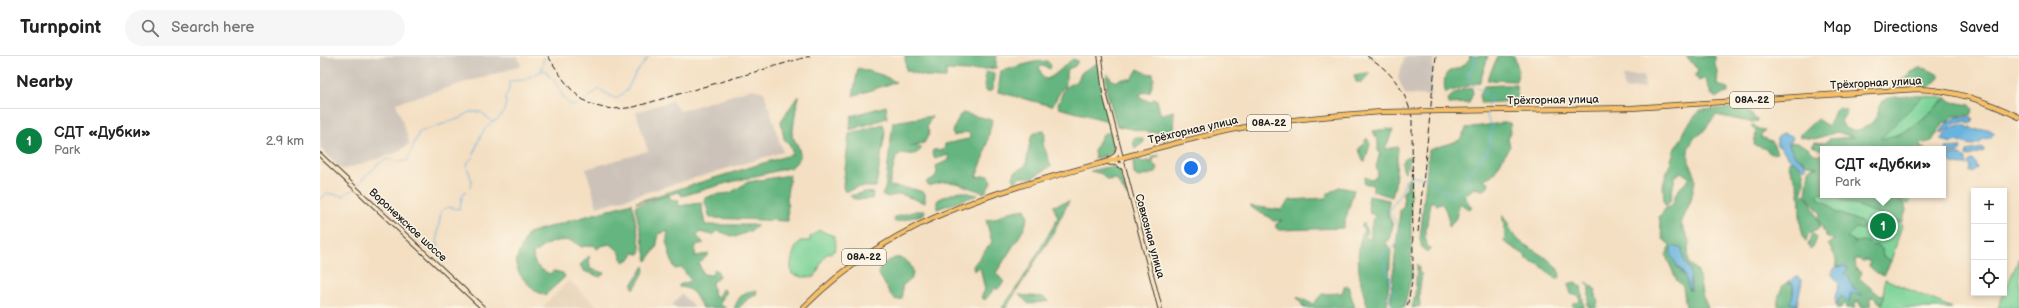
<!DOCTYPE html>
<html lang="en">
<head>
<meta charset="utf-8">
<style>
	:root { --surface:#fff; --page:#f6f6f6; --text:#222; --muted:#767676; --line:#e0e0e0; --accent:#0b8043 }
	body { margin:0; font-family:"Balsamiq Sans",sans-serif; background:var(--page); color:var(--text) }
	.controls { position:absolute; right:12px; bottom:12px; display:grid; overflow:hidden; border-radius:0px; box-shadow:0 2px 6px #0003 }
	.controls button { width:36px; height:36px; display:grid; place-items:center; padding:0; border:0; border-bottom:1px solid var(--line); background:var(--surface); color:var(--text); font:20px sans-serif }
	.you { position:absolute; left:871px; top:112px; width:14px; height:14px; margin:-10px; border:3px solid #fff; border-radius:50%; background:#1a73e8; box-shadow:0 0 0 6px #1a73e833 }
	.badge { display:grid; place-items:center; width:26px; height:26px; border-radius:50%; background:var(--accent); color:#fff; font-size:13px; font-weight:700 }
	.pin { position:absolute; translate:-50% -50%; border:2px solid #fff; box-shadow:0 1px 4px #0006 }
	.popup { position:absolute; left:1500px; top:90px; width:126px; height:52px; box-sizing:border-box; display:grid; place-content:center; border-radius:0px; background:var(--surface); filter:drop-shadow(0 1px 3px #0005); font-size:13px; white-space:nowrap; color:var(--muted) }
	.popup b { font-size:15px; color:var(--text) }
	.popup::after { content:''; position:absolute; left:50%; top:100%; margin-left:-8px; border:8px solid transparent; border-top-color:var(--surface) }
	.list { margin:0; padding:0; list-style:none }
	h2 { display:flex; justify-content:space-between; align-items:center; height:52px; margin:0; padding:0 16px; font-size:17px }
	h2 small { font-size:13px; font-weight:400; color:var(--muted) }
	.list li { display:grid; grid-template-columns:26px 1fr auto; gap:12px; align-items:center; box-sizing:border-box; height:64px; padding:0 16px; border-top:1px solid var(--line) }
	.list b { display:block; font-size:15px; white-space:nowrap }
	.list p { margin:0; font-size:13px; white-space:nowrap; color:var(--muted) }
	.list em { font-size:13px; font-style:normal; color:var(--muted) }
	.icon { flex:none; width:22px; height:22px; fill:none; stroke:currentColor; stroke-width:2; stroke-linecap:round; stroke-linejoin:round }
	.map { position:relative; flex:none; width:1699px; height:252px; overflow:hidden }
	header { display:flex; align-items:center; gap:24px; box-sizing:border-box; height:56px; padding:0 20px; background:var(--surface); border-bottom:1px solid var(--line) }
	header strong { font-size:19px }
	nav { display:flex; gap:22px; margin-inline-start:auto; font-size:14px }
	.search { width:280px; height:36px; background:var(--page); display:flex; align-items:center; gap:10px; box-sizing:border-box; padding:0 14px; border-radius:22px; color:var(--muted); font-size:15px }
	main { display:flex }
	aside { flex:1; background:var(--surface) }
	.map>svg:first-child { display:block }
</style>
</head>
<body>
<header>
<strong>Turnpoint</strong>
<div class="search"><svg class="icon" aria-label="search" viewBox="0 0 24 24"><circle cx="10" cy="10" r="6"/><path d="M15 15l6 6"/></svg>Search here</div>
<nav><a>Map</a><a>Directions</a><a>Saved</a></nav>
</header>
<main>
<aside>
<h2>Nearby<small></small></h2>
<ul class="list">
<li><span class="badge">1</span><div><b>СДТ «Дубки»</b><p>Park</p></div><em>2.9 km</em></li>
</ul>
</aside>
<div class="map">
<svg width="1699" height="252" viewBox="0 0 1699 252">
	<rect width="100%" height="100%" fill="#fcf5e5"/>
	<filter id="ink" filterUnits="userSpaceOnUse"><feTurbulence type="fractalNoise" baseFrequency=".025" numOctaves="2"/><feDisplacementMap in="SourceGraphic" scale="8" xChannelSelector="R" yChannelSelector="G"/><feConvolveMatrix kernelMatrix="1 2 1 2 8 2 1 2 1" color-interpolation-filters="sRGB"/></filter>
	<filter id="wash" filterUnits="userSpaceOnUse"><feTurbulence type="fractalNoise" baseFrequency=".012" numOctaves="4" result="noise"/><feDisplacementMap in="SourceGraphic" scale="16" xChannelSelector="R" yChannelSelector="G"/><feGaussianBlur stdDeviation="0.9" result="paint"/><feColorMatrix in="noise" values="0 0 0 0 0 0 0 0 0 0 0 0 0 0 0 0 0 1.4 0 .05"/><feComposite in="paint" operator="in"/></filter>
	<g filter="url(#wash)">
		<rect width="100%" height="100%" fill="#f4dfc2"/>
		<path fill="#e5d0b5" d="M 249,224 L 279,252 L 222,252 Z"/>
		<g fill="#ccc2b9">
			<path d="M 0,0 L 198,0 L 201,10 L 76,47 L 90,88 L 76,97 L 22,114 L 0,92 Z"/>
			<path d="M 1085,0 L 1114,0 L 1110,40 L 1085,38 L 1078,22 Z"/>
			<path d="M 1324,19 L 1325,32 L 1304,33 L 1303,20 Z"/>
			<path d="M 432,33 L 444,36 L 463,96 L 277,151 L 266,113 L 328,95 L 316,56 L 352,45 L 360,55 Z"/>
			<path d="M 362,238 L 375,252 L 355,252 L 352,249 Z"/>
		</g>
		<g fill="#7cd398" stroke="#4c785a">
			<path d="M 1603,40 L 1626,42 C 1605,60 1588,80 1559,83 Z"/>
			<path d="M 1501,136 L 1503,137 L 1503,139 C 1515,139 1571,161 1582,169 L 1571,205 L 1562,200 L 1562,193 C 1548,188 1538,191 1527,181 L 1541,166 L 1515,156 L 1511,150 L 1499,143 L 1497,139 Z"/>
			<path d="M 1569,139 L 1593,139 L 1589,148 Z"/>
			<path d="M 499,174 L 514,180 C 515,183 517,190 515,193 C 514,197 510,196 507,198 C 500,204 500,214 494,221 L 482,221 L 472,218 C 469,207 473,194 480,185 L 490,185 L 490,181 Z"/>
			<path d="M 1699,202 L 1699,252 L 1678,252 Z"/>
			<path d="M 1565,223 L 1632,252 L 1562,252 Z"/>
		</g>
		<g fill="#65b580" stroke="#40684e" fill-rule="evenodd">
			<path d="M 585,0 L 676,0 L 676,12 L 648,15 L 626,14 L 626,22 C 611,22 600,20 586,14 Z"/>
			<path d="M 1149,0 L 1168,0 L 1160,26 L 1125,37 C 1121,4 1136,22 1150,2 Z"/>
			<path d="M 1178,0 L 1194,0 L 1199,15 L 1196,25 L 1167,24 Z"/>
			<path d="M 1366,0 L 1395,0 L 1395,10 L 1398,15 L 1397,29 L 1408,32 L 1408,37 L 1400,39 L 1396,42 L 1391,38 L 1385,22 L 1379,25 L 1375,20 L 1378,14 Z"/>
			<path d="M 753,3 L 758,5 L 755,10 L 748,13 L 746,18 L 746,26 L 732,50 L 678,36 L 681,15 L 714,6 L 727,5 L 731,9 L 730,13 L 723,10 L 719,11 L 723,22 L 727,23 C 738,18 744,9 753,3 Z"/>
			<path d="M 779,6 L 788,65 L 739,52 L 738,48 L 745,31 L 757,25 L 762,16 Z"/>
			<path d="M 538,12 L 562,19 L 576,26 L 533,40 Z"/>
			<path d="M 1599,12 L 1607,13 L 1619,19 L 1619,22 L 1608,32 L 1572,32 L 1590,17 Z"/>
			<path d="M 818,13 L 826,17 L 833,18 L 834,23 L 830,36 L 821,37 L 820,41 L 830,46 L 834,43 L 837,44 L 840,57 L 843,58 L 854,55 L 853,76 L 828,76 L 797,70 L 787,36 L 786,20 L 788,18 L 791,23 L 796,26 L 800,23 L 812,23 Z"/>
			<path d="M 665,16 L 674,17 L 673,33 L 671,35 L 665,35 Z"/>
			<path d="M 1045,17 L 1050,17 L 1042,26 L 1036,26 L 1034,19 Z"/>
			<path d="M 1183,29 L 1196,29 L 1198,45 L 1161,47 L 1159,40 L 1164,30 Z"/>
			<path d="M 1152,32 L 1153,37 L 1149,47 L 1129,48 L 1128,43 C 1135,36 1142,33 1152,32 Z"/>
			<path d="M 1593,39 L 1603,40 L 1560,83 C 1588,81 1606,59 1626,42 L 1633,46 L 1650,49 L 1653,53 L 1650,59 L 1634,60 L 1628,66 L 1624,66 L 1612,85 L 1601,88 L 1600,91 L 1605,93 L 1503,94 L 1492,90 L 1495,86 L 1504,87 L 1509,83 L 1533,81 L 1517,76 L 1495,83 L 1480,81 L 1482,77 L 1497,63 L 1506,69 L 1509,69 L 1516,53 L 1520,51 L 1522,54 L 1524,52 L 1527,56 L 1521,65 L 1524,71 C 1535,79 1552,71 1557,59 C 1559,55 1559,49 1563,45 C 1570,39 1583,42 1593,39 Z"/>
			<path d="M 478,40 L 472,80 C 480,92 484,100 472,111 L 407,127 L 362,140 L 359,136 L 316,147 L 316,146 L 473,98 L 469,88 L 464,83 L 461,65 Z"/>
			<path d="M 566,50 L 567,62 L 530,74 L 531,60 Z"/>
			<path d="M 1424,51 L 1438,65 L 1430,66 L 1396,59 L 1382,77 L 1374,82 L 1368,93 L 1369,106 L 1374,116 L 1375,125 L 1371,144 L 1361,168 L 1370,186 L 1368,192 L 1369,207 L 1378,215 L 1382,238 L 1388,252 L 1366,252 L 1363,231 L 1357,225 L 1346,200 L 1350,189 L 1343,183 L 1339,161 L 1345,153 L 1353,148 L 1355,140 L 1360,132 L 1370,122 L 1361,116 L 1355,121 L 1350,146 L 1346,150 L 1344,147 L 1343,129 L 1355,92 L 1363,80 L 1364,74 L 1380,54 ZM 1354,190 L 1362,194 L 1363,202 L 1370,214 L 1370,235 L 1365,221 L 1356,209 Z"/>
			<path d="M 643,57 L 672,64 L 664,101 L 656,121 L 669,119 L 671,126 L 665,137 C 641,130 634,121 609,130 L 606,126 L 614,122 L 617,117 L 616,110 L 629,104 L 628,99 L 615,103 L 612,98 L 613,94 L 624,94 L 625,88 L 648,83 L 650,81 L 650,78 L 646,76 L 634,80 L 632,76 L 640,59 Z"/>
			<path d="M 612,60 L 607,70 L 609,78 L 604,87 L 589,90 L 599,90 L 602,92 C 596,100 591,99 583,97 L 576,101 L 569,130 L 594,133 L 605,137 L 605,147 L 580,138 L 568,141 L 562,139 L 565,133 L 573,66 Z"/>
			<path d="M 1182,67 L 1190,67 L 1191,76 L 1188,83 L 1190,90 L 1173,119 L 1163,123 L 1169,127 L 1168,131 L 1163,134 L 1154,132 L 1144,140 L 1152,152 L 1148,153 L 1140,147 L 1136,162 L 1129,171 C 1129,163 1126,152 1121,147 L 1116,149 L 1115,146 L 1110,146 L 1105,181 L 1108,192 L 1111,193 L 1107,196 L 1102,192 L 1100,183 L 1109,94 L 1140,84 L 1146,72 Z"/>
			<path d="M 563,68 L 565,77 L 556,131 L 538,131 L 525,136 L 523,131 L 529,78 Z"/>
			<path d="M 1433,68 L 1438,73 L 1445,74 L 1440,81 L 1452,85 L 1457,97 L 1451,98 L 1444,92 L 1434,89 L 1436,75 L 1431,71 Z"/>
			<path d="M 1067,73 L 1073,74 L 1065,93 L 1078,91 L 1075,129 L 1072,141 L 1053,135 L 1053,129 L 1044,127 L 1045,121 L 1051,124 L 1055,122 L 1058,117 L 1056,111 L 1060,96 L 1058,95 L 1058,86 L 1053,75 Z"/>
			<path d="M 724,75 L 725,79 L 723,88 L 731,110 L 712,122 L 700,121 L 695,126 L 693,122 L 695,116 L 706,109 L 711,80 L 717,76 Z"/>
			<path d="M 790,76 C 798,94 794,100 775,102 L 774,95 L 783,78 Z"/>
			<path d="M 815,81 L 823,83 L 824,86 L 815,93 L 813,85 Z"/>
			<path d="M 1047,82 L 1050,88 L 1045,106 L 1042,103 L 1039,93 Z"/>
			<path d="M 1470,86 C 1479,87 1488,90 1494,98 L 1503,99 L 1503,137 L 1497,139 L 1499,143 L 1511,150 L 1515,156 L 1541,166 L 1544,170 L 1542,174 L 1536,172 L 1527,181 L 1533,184 L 1534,187 C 1540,185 1546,183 1551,189 L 1558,190 L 1562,193 L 1563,200 L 1571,205 L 1564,219 L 1557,217 L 1549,210 L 1550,206 L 1546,204 L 1542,206 L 1539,203 L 1535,203 L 1536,213 L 1542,217 L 1539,222 L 1558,238 L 1563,239 L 1564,241 L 1561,248 L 1553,241 L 1550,242 L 1550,250 L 1542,252 L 1538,245 L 1535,247 L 1535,252 L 1526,252 L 1525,248 L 1522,249 L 1521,252 L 1516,252 L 1521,240 L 1529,246 L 1531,237 L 1538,237 L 1530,229 L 1523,218 L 1525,215 L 1521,211 L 1516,210 L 1516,202 L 1508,188 L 1514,184 L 1506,180 L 1498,163 L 1500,157 L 1486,139 L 1489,114 L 1491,112 L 1498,111 L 1485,108 L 1483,104 L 1474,100 L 1469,89 Z"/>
			<path d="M 839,99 L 839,100 L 833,103 L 833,108 L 838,112 L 836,117 L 818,121 L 814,118 L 813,106 L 819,104 L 824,106 L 828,104 L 830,107 L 833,101 Z"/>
			<path d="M 1087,101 L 1091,102 L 1085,116 L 1083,113 L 1082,106 Z"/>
			<path d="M 1469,105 L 1474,105 C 1486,113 1485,124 1482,137 C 1493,146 1496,158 1500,171 L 1488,178 L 1486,186 C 1476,168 1483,147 1477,128 C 1474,120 1468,114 1469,105 Z"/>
			<path d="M 792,110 L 799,112 L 807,140 L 796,123 L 787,124 L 782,118 L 770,115 Z"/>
			<path d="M 470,119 L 467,138 L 468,165 L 390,162 L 384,143 L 393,139 L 410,137 L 428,126 Z"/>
			<path d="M 1090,122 L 1092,218 L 1084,252 L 1074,252 L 1070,246 L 1080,155 L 1084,149 L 1083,137 L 1087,131 L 1087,124 Z"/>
			<path d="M 1019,131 L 1034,134 L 1023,172 L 960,174 L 956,172 L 956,168 L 962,164 L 953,165 C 947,158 937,157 930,150 L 961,154 L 970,144 L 1006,142 L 1007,138 Z"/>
			<path d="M 639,135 L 658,139 L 617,153 L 617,145 L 619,143 Z"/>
			<path d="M 545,136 L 553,137 L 552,143 L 534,143 L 530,140 Z"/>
			<path d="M 349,139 L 351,144 L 359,144 L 358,150 L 381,147 L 385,169 L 438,169 L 430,175 L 415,181 L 398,175 L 393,179 L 379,176 L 377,180 L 384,187 L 376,189 L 375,200 L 389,198 L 379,208 L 383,218 L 392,219 L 394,213 L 397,214 L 399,219 L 397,223 L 392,226 L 394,240 L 398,241 L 402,233 L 405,234 L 406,238 L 401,243 L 399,248 L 406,252 L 382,252 C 377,242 373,231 359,231 L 359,229 L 371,225 L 362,212 L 355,213 C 350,201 345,188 348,175 L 339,178 L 336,192 L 327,205 L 315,150 Z"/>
			<path d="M 1510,139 L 1569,139 L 1585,148 L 1586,155 L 1582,166 L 1579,166 Z"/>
			<path d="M 1049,140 L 1069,144 L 1068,158 L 1073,169 L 1069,184 L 1065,185 L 1071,194 L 1067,252 L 1048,252 C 1040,229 1033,197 1044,174 L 1041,170 L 1044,167 L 1047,176 L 1046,181 L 1048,184 L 1051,180 L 1051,171 L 1055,160 L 1050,157 L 1048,145 Z"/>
			<path d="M 749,145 L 732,179 L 686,252 L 682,252 L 702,224 L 738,162 L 733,150 Z"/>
			<path d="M 312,147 L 321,194 L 319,198 L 314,197 L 310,203 L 303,206 C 301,197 298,193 290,188 L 281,190 L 277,193 L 274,189 L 261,191 C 248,178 224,186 213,199 C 214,211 220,212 229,218 L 234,215 L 243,217 L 245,221 L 225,239 C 217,237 213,233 207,227 C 188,208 199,198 208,177 Z"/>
			<path d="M 705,153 L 708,161 L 704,173 L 676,217 L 684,226 L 677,234 L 675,232 L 665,244 L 661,241 L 665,234 L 660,211 L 654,215 L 653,210 L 672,186 L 666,164 L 674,163 L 689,156 Z"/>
			<path d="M 596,155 L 605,155 L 604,158 L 576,166 L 574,165 L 575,161 Z"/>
			<path d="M 1183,159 C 1188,166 1190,175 1195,181 C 1206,193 1240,204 1240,221 L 1236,223 L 1220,209 L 1206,203 L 1205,199 L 1184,186 C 1187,176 1182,169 1183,159 Z"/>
			<path d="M 1494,178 L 1497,182 L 1494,190 L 1490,193 L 1488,190 L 1491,179 Z"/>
			<path d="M 269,200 L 270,213 L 285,217 L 280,221 L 264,215 L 260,209 Z"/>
			<path d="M 575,202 C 585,201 590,206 593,215 L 592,222 L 582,230 L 582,243 L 576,244 C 568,238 565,226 558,218 C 560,208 566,206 575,202 Z"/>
			<path d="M 1097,208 L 1099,210 L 1099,218 L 1102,218 L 1099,239 L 1100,250 L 1092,252 L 1095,240 Z"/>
			<path d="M 324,210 L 325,214 L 315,232 L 313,232 L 312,229 Z"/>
			<path d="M 1255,226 L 1261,230 L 1264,252 L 1255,252 L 1252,249 L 1254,246 L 1258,247 L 1260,244 L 1258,240 L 1251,238 L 1248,228 Z"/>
			<path d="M 1267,226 L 1276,234 L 1275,241 L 1278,245 L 1276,252 L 1270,252 L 1267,249 L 1269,243 L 1269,229 L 1266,227 Z"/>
			<path d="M 1467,227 L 1473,228 L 1472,247 L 1477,249 L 1477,252 L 1458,250 C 1457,242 1460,236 1463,229 Z"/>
			<path d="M 1028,230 L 1035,252 L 984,252 L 977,241 L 993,248 L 1002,238 L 1022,237 L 1024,231 Z"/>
			<path d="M 437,235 L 436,239 L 429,242 L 419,252 L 414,252 C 419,241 423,234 437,235 Z"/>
			<path d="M 699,239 L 723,241 L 729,245 L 709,248 Z"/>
		</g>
		<g fill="#67b4e0" stroke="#42687e">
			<path d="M 1637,61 L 1651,61 L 1653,66 L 1649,68 L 1647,65 L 1634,68 L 1628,74 L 1620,77 L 1626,68 Z"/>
			<path d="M 1641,69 L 1646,69 L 1648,72 L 1651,71 L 1654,74 L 1668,73 L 1675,77 L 1670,82 L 1663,83 L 1660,87 L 1652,89 L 1636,85 L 1632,87 L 1621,84 L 1621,82 L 1633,71 Z"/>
			<path d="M 1463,77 L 1472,80 L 1473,83 L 1467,86 L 1475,100 L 1483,105 L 1487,111 L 1484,113 L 1469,102 L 1460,91 L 1457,90 L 1457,82 Z"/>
			<path d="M 1641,91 L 1639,97 L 1625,97 L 1626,92 Z"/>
			<path d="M 1662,92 L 1664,92 L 1664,95 L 1649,100 L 1646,99 L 1647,95 Z"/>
			<path d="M 1629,99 L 1640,99 L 1645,101 L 1647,109 C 1640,109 1629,108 1626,102 Z"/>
			<path d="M 1651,104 L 1654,105 L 1657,112 L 1653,116 L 1650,116 L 1651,111 L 1648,107 Z"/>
			<path d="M 1354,190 L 1362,193 L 1363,202 L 1370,214 L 1371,235 C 1368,231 1367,225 1365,221 C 1360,211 1350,204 1351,193 Z"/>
			<path d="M 1525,210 L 1528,212 L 1524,218 L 1529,222 L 1533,233 L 1541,238 L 1541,240 L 1531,237 L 1529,246 L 1521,240 L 1516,249 L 1515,241 L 1519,228 L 1511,217 L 1516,211 Z"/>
			<path d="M 1477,220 L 1482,225 L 1477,249 L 1469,246 C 1474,242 1474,234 1473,228 L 1468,226 Z"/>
		</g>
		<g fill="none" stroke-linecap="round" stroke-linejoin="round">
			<g stroke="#67b4e0" stroke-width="1">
				<path d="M 1153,0 L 1155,7 L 1148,19 L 1148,25 C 1155,32 1166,36 1171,42 L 1167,52"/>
				<path d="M 224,1 L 221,15 L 227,15 L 228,20 C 242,25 243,62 263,45"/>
				<path d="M 265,44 L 279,33 L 296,43 L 307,34 L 314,20 L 329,0"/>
				<path d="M 154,98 C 157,87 161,75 171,67"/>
				<path d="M 37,130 L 47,118 L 56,111 L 56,109 L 67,103 L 79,106 L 87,105 L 99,76 L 141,62 L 149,56 L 161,56 L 172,66 C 181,64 188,51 185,42 L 189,33 L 189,25 L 204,24 L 221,15"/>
				<path d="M 0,144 L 7,137 L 23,140 L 33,133"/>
				<path d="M 125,207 C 124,203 121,200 120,196 C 114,183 120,167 121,155 L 128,151 L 139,153 L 143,138 L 151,130 L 152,125 L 147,111 L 148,106 L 153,101"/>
				<path d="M 1074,252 L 1067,241 L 1074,236 L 1069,228 L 1071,221 L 1067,217 L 1066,207 L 1061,203 L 1065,195 L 1074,191 L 1079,185 L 1079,170 L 1069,157 C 1072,146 1086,134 1085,124 L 1088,121 C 1101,121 1112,120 1118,133 L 1127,135 L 1128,139 L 1134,140 L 1149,126 L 1146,118 L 1157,111 L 1157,104 L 1167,98 L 1169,90 L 1172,71 L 1167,61 L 1167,56"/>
			</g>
		</g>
	</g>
	<g filter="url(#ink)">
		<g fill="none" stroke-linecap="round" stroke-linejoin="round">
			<defs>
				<g id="secondary">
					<path d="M 780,0 L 785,39 L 840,252"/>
					<path d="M 0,99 L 163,252"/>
					<path d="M 790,103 L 796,99 L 798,93"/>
					<path d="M 790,107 L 797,107 L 802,111"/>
				</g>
				<g id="trunk">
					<path d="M 1124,55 L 1312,52 L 1597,33 C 1634,34 1666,45 1699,61"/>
					<path d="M 483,252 C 570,164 667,138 782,107 C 835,93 888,77 943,68 C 982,62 1021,59 1061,56"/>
				</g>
			</defs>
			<use href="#secondary" stroke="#3c3935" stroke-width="5.5"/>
			<use href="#trunk" stroke="#3c3935" stroke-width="6"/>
			<use href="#secondary" stroke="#fbe6c4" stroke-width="3.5"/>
			<use href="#trunk" stroke="#f6c06b" stroke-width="4.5"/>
			<g stroke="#1c1c1c" stroke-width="1" stroke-dasharray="6 3" stroke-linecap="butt">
				<path d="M 228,0 C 252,38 265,59 314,51 L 490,0"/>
				<path d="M 1047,0 C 1071,15 1085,33 1092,61 L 1093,221 L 1087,252"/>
				<path d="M 1098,176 L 1116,0"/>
			</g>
			<defs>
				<path id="trunk-bridge" d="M 1061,56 L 1124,55"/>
			</defs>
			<use href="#trunk-bridge" stroke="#3c3935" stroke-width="6" stroke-linecap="butt"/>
			<use href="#trunk-bridge" stroke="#f6c06b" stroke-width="4.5"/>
		</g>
	</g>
	<g text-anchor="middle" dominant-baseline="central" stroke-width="3" stroke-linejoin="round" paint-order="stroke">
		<g fill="#fcf5e5" stroke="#5f5d58" stroke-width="1">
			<rect x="1410" y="36" width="44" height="16" rx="3"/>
			<rect x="927" y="59" width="44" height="16" rx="3"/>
			<rect x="522" y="193" width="44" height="16" rx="3"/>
		</g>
		<g font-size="10" font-weight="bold" fill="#1c1c1c">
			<text x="1432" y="44">08А-22</text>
			<text x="949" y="67">08А-22</text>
			<text x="544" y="201">08А-22</text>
		</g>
		<g font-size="11" fill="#1c1c1c" stroke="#fcf5e5">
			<text transform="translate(1556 27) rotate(-3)">Трёхгорная улица</text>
			<text transform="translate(1233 44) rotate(-1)">Трёхгорная улица</text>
			<text transform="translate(873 74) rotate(-13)">Трёхгорная улица</text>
			<text transform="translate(88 169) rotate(43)">Воронежское шоссе</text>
			<text transform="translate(830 180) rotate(75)">Совхозная улица</text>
		</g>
	</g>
</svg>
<div class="controls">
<button>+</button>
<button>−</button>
<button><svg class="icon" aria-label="locate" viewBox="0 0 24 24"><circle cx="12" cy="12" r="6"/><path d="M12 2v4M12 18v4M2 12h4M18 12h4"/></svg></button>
</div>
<div class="you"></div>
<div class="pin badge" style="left:1563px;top:170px">1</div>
<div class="popup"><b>СДТ «Дубки»</b>Park</div>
</div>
</main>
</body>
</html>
